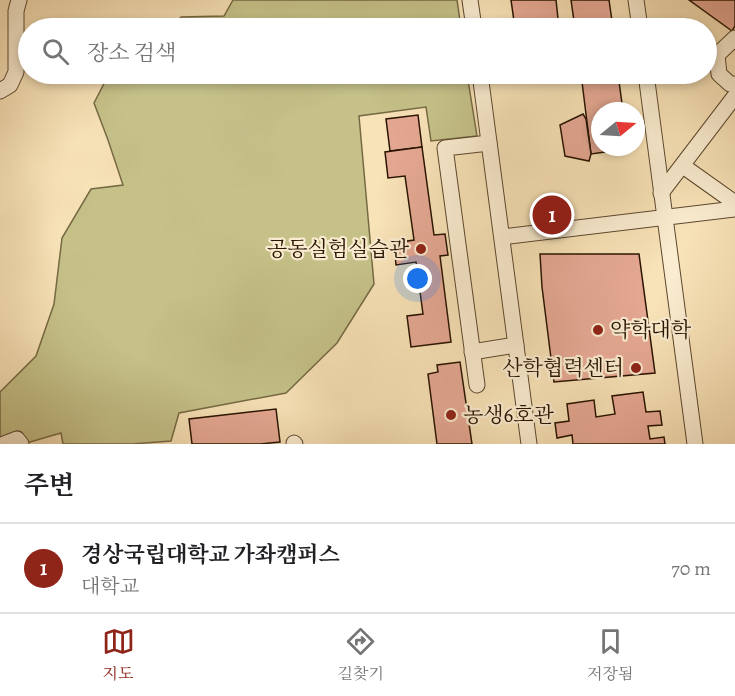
<!DOCTYPE html>
<html lang="ko">
<head>
<meta charset="utf-8">
<style>
	:root { --surface:#fff; --page:#f6f6f6; --text:#202124; --muted:#757577; --line:#e0e0e0; --accent:#8f2418 }
	body { margin:0; font-family:Alegreya,"Noto Serif KR",serif; background:var(--page); color:var(--text) }
	.compass { position:absolute; left:591px; top:102px; width:54px; height:54px; border-radius:50%; background:var(--surface); box-shadow:0 3px 9px #0003; rotate:72deg }
	.you { position:absolute; left:418px; top:279px; width:21px; height:21px; margin:-15px; border:4px solid #fff; border-radius:50%; background:#1a73e8; box-shadow:0 0 0 9px #1a73e833 }
	.badge { display:grid; place-items:center; width:39px; height:39px; border-radius:50%; background:var(--accent); color:#fff; font-size:20px; font-weight:700 }
	.pin { position:absolute; translate:-50% -50%; border:3px solid #fff; box-shadow:0 2px 6px #0006 }
	.list { margin:0; padding:0; list-style:none }
	h2 { display:flex; justify-content:space-between; align-items:center; height:78px; margin:0; padding:0 24px; font-size:26px }
	h2 small { font-size:20px; font-weight:400; color:var(--muted) }
	.list li { display:grid; grid-template-columns:39px 1fr auto; gap:18px; align-items:center; box-sizing:border-box; height:90px; padding:0 24px; border-top:2px solid var(--line) }
	.list b { display:block; font-size:22px; white-space:nowrap }
	.list p { margin:0; font-size:20px; white-space:nowrap; color:var(--muted) }
	.list em { font-size:20px; font-style:normal; color:var(--muted) }
	.icon { flex:none; width:33px; height:33px; fill:none; stroke:currentColor; stroke-width:2; stroke-linecap:round; stroke-linejoin:round }
	.map { position:relative; flex:none; width:735px; height:444px; overflow:hidden }
	.search { position:absolute; background:var(--surface); box-shadow:0 3px 9px #0003; left:18px; right:18px; top:18px; height:66px; display:flex; align-items:center; gap:15px; box-sizing:border-box; padding:0 21px; border-radius:33px; color:var(--muted); font-size:22px }
	.sheet { height:168px; background:var(--surface) }
	nav { display:flex; justify-content:space-around; align-items:center; box-sizing:border-box; height:84px; border-top:2px solid var(--line); background:var(--surface); font-size:16px; color:var(--muted) }
	nav a { display:grid; justify-items:center; gap:3px }
	nav .on { color:var(--accent) }
	.map>svg:first-child { display:block }
</style>
</head>
<body>
<div class="map">
<svg width="735" height="444" viewBox="0 0 735 444">
	<rect width="100%" height="100%" fill="#f8e2b7"/>
	<filter id="stains"><feTurbulence type="fractalNoise" baseFrequency=".00333" numOctaves="4"/><feColorMatrix values="0 0 0 0 .2 0 0 0 0 .09 0 0 0 0 .02 0 0 0 .5 -.17"/></filter>
	<radialGradient id="worn" r=".72"><stop offset=".6" stop-color="#630" stop-opacity="0"/><stop offset="1" stop-color="#630" stop-opacity=".3"/></radialGradient>
	<g fill="#c5c189" stroke="#766a44" stroke-width="1.5">
		<path d="M 233,0 L 457,0 L 461,28 L 173,28 L 181,17 L 224,16 Z"/>
		<path d="M 109,74 L 467,74 L 477,136 L 431,141 L 426,107 L 359,116 L 374,284 L 337,343 L 286,393 L 179,413 L 171,441 L 132,444 L 63,444 L 61,433 L 23,444 L 0,444 L 0,392 L 36,356 L 54,304 L 62,238 L 91,189 L 123,185 L 108,140 L 94,103 Z"/>
	</g>
	<g fill="#e5a893" stroke="#281300" stroke-width="1.5">
		<path d="M 511,0 L 556,0 L 559,28 L 515,28 Z"/>
		<path d="M 571,0 L 609,0 L 613,28 L 575,28 Z"/>
		<path d="M 689,0 L 735,0 L 735,26 L 732,31 Z"/>
		<path d="M 520,74 L 564,74 L 521,79 Z"/>
		<path d="M 581,74 L 618,74 L 623,111 L 600,111 L 600,147 L 612,147 L 612,151 L 591,154 Z"/>
		<path d="M 583,114 L 586,119 L 591,154 L 589,161 L 565,156 L 560,125 Z"/>
		<path d="M 418,115 L 422,147 L 390,151 L 386,119 Z"/>
		<path d="M 422,147 L 434,235 L 445,234 L 448,255 L 440,256 L 451,342 L 411,347 L 407,316 L 423,314 L 416,262 L 396,265 L 394,243 L 414,240 L 405,176 L 388,178 L 385,152 Z"/>
		<path d="M 540,254 L 639,254 L 655,373 L 554,382 L 542,287 Z"/>
		<path d="M 460,362 L 472,444 L 437,444 L 428,374 L 438,372 L 437,365 Z"/>
		<path d="M 643,392 L 646,412 L 660,411 L 662,425 L 648,426 L 650,439 L 664,437 L 665,444 L 573,444 L 572,435 L 557,438 L 555,423 L 569,421 L 567,404 L 594,400 L 596,417 L 615,414 L 612,396 Z"/>
		<path d="M 276,409 L 280,442 L 260,444 L 192,444 L 189,419 Z"/>
	</g>
	<g fill="none" stroke-linecap="round" stroke-linejoin="round">
		<defs>
			<g id="minor">
				<path d="M 470,0 L 474,28"/>
				<path d="M 636,0 L 640,28"/>
				<path d="M 735,38 L 717,55 L 719,74 L 730,84 L 735,84"/>
				<path d="M 480,74 L 529,444"/>
				<path d="M 646,74 L 695,444"/>
				<path d="M 0,91 L 10,85 L 16,72 L 16,11 L 19,0"/>
				<path d="M 683,166 L 735,203"/>
				<path d="M 661,193 L 735,96"/>
				<path d="M 502,237 L 735,209"/>
				<path d="M 472,352 L 516,345"/>
				<path d="M 477,385 L 445,148 L 489,143"/>
				<path d="M 294,443 L 295,444"/>
				<path d="M 4,444 L 17,439 L 21,444"/>
			</g>
		</defs>
		<use href="#minor" stroke="#5c472e" stroke-width="17"/>
		<use href="#minor" stroke="#faecd0" stroke-width="15"/>
	</g>
	<g fill="#8f2418" stroke="#faecd0" stroke-width="2">
		<circle cx="421" cy="249" r="6"/>
		<circle cx="598" cy="330" r="6"/>
		<circle cx="636" cy="368" r="6"/>
		<circle cx="451" cy="415" r="6"/>
	</g>
	<g text-anchor="middle" dominant-baseline="central" stroke-width="4.5" stroke-linejoin="round" paint-order="stroke">
		<g font-size="21" fill="#281300" stroke="#faecd0" text-anchor="end">
			<text x="409" y="249">공동실험실습관</text>
			<text x="610" y="330" text-anchor="start">약학대학</text>
			<text x="624" y="368">산학협력센터</text>
			<text x="463" y="415" text-anchor="start">농생6호관</text>
		</g>
	</g>
	<rect width="100%" height="100%" filter="url(#stains)"/>
	<rect width="100%" height="100%" fill="url(#worn)"/>
</svg>
<svg class="compass" viewBox="-18 -18 36 36"><path d="M0-13l5 13h-10z" fill="#e53935"/><path d="M0 13l5-13h-10z" fill="#757577"/></svg>
<div class="you"></div>
<div class="pin badge" style="left:552px;top:215px">1</div>
<div class="search"><svg class="icon" aria-label="search" viewBox="0 0 24 24"><circle cx="10" cy="10" r="6"/><path d="M15 15l6 6"/></svg>장소 검색</div>
</div>
<section class="sheet">
<h2>주변<small></small></h2>
<ul class="list">
<li><span class="badge">1</span><div><b>경상국립대학교 가좌캠퍼스</b><p>대학교</p></div><em>70 m</em></li>
</ul>
</section>
<nav>
<a class="on"><svg class="icon" aria-label="map" viewBox="0 0 24 24"><path d="M3 6l6-2 6 2 6-2v14l-6 2-6-2-6 2zM9 4v14M15 6v14"/></svg>지도</a>
<a><svg class="icon" aria-label="directions" viewBox="0 0 24 24"><path d="M12 3l9 9-9 9-9-9zM9 14v-3h6M13 9l2 2-2 2"/></svg>길찾기</a>
<a><svg class="icon" aria-label="saved" viewBox="0 0 24 24"><path d="M7 4h10v16l-5-4-5 4z"/></svg>저장됨</a>
</nav>
</body>
</html>
